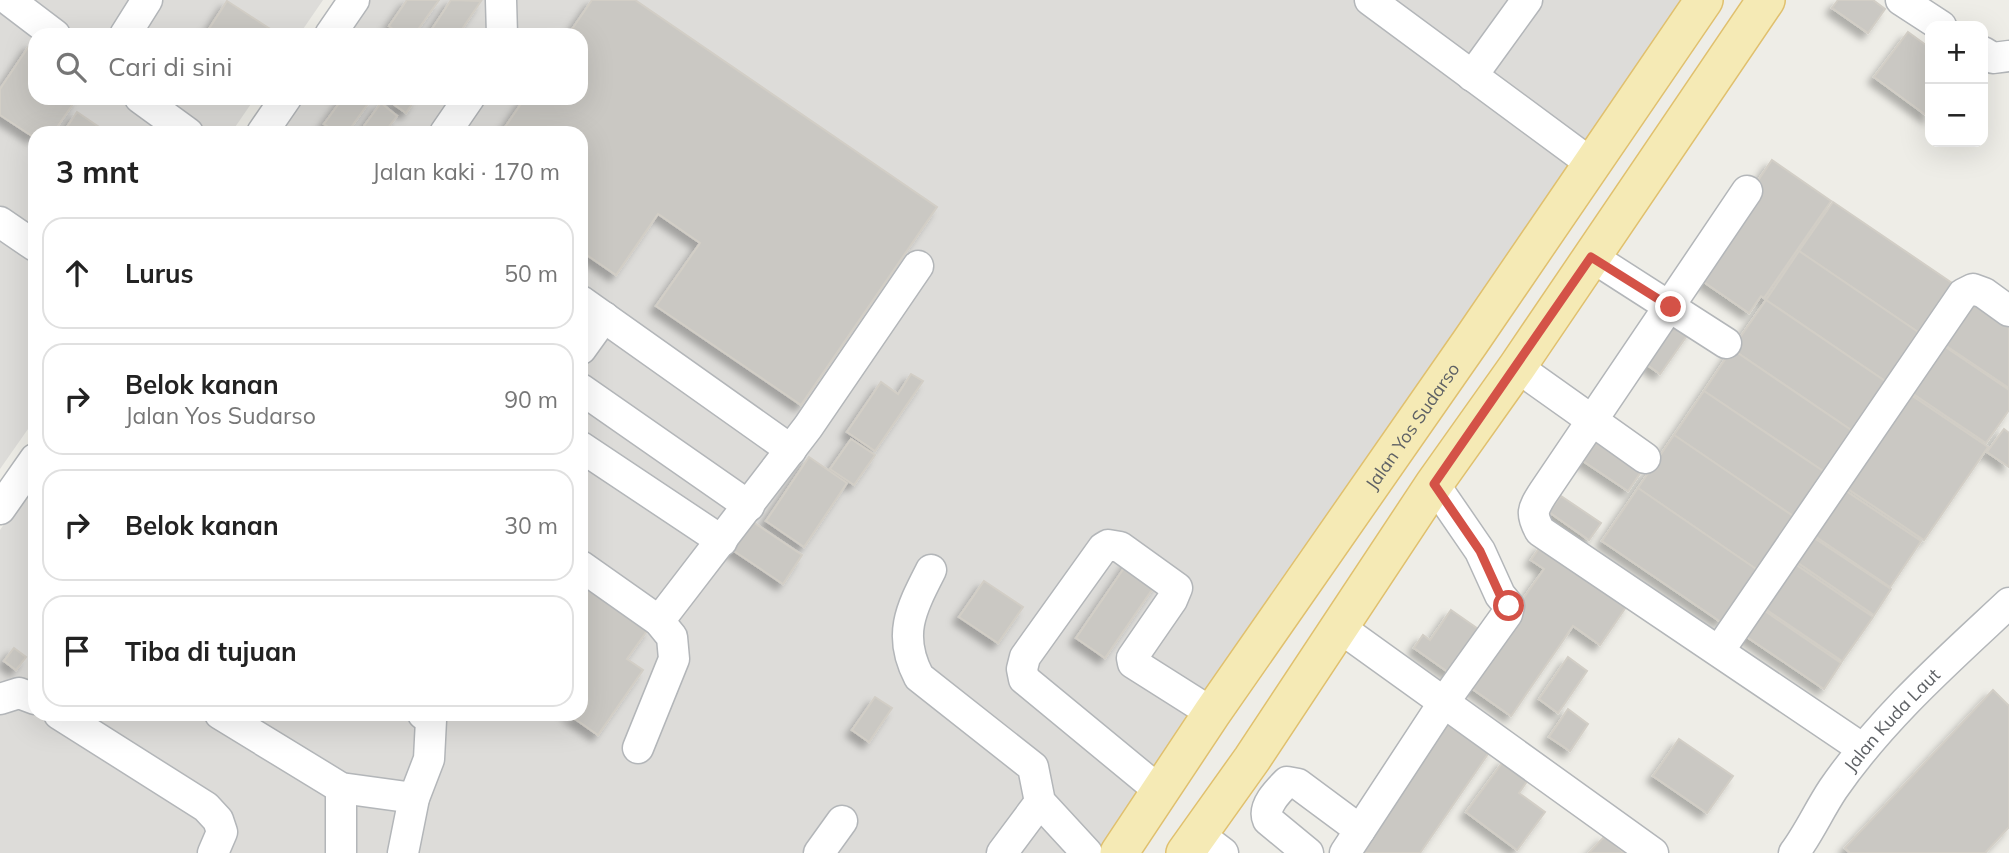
<!DOCTYPE html>
<html lang="id">
<head>
<meta charset="utf-8">
<style>
	:root { --surface:#fff; --page:#f6f6f6; --text:#222; --muted:#767676; --line:#e0e0e0 }
	body { margin:0; font-family:Mulish,sans-serif; background:var(--page); color:var(--text) }
	.controls { position:absolute; right:21px; top:21px; display:grid; overflow:hidden; border-radius:14px; box-shadow:0 7px 28px #0002 }
	.controls button { width:63px; height:63px; display:grid; place-items:center; padding:0; border:0; border-bottom:2px solid var(--line); background:var(--surface); color:var(--text); font:35px sans-serif }
	.stop { position:absolute; width:21px; height:21px; margin:-16px; border:5px solid #d45247; border-radius:50%; background:#fff }
	.stop.end { background:#d45247; border-color:#fff; box-shadow:0 2px 7px #0008 }
	.list { margin:0; padding:0; list-style:none }
	h2 { display:flex; justify-content:space-between; align-items:center; height:91px; margin:0; padding:0 28px; font-size:30px }
	h2 small { font-size:23px; font-weight:400; color:var(--muted) }
	.list li { display:grid; grid-template-columns:46px 1fr auto; gap:21px; align-items:center; box-sizing:border-box; height:112px; margin:0 14px 14px; padding:0 14px; border:2px solid var(--line); border-radius:21px }
	.list b { display:block; font-size:26px; white-space:nowrap }
	.list p { margin:0; font-size:23px; white-space:nowrap; color:var(--muted) }
	.list em { font-size:23px; font-style:normal; color:var(--muted) }
	.icon { flex:none; width:38px; height:38px; fill:none; stroke:currentColor; stroke-width:2; stroke-linecap:round; stroke-linejoin:round }
	.map { position:relative; flex:none; width:2009px; height:853px; overflow:hidden }
	.search { position:absolute; background:var(--surface); box-shadow:0 7px 28px #0002; left:28px; top:28px; width:560px; height:77px; display:flex; align-items:center; gap:18px; box-sizing:border-box; padding:0 24px; border-radius:21px; color:var(--muted); font-size:26px }
	.panel { position:absolute; background:var(--surface); box-shadow:0 7px 28px #0002; left:28px; top:126px; width:560px; height:595px; border-radius:21px }
	.map>svg:first-child { display:block }
</style>
</head>
<body>
<div class="map">
<svg width="2009" height="853" viewBox="0 0 2009 853">
	<defs>
		<filter id="shadow"><feDropShadow dx="-6" dy="6" stdDeviation="3.5" flood-color="#0004"/></filter>
	</defs>
	<rect width="100%" height="100%" fill="#eeede7"/>
	<g fill="#dddcd9">
		<path d="M 0,0 L 323,0 L 299,35 L 35,35 L 35,98 L 255,98 L 231,133 L 35,133 L 35,419 L 0,469 Z"/>
		<path d="M 366,0 L 1688,0 L 1109,853 L 0,853 L 0,530 L 35,479 L 35,714 L 581,714 L 581,133 L 274,133 L 298,98 L 581,98 L 581,35 L 342,35 Z"/>
	</g>
	<g fill="#cac8c3" stroke="#d2cec6" stroke-width="2" filter="url(#shadow)">
		<path d="M 407,0 L 439,0 L 414,35 L 401,35 L 389,26 Z"/>
		<path d="M 451,0 L 481,1 L 458,35 L 428,35 Z"/>
		<path d="M 592,0 L 635,0 L 937,207 L 801,405 L 656,306 L 700,243 L 658,214 L 616,275 L 581,251 L 581,133 L 501,133 L 525,98 L 581,98 L 581,35 L 568,35 Z"/>
		<path d="M 1838,0 L 1873,0 L 1885,9 L 1868,33 L 1832,8 Z"/>
		<path d="M 227,1 L 278,34 L 278,35 L 205,35 Z"/>
		<path d="M 1908,32 L 1930,48 L 1930,118 L 1874,77 Z"/>
		<path d="M 31,43 L 35,46 L 35,98 L 77,98 L 53,133 L 35,133 L 35,138 L 0,115 L 0,89 Z"/>
		<path d="M 343,98 L 372,98 L 347,133 L 337,133 L 324,124 Z"/>
		<path d="M 385,98 L 416,98 L 406,113 Z"/>
		<path d="M 381,103 L 397,116 L 384,133 L 373,133 L 364,126 Z"/>
		<path d="M 77,112 L 108,133 L 63,133 Z"/>
		<path d="M 1772,160 L 1831,201 L 1764,298 L 1761,296 L 1749,313 L 1701,280 L 1706,257 Z"/>
		<path d="M 1833,202 L 1952,283 L 1918,332 L 1799,251 Z"/>
		<path d="M 1799,251 L 1918,332 L 1885,381 L 1766,300 Z"/>
		<path d="M 1972,292 L 2009,318 L 2009,388 L 1939,341 Z"/>
		<path d="M 1766,300 L 1885,381 L 1851,430 L 1732,349 Z"/>
		<path d="M 1679,317 L 1693,327 L 1660,374 L 1646,364 Z"/>
		<path d="M 1938,342 L 2009,390 L 2009,410 L 1986,443 L 1906,389 Z"/>
		<path d="M 1732,349 L 1851,430 L 1823,471 L 1704,391 Z"/>
		<path d="M 911,374 L 923,381 L 875,451 L 847,432 L 881,382 L 898,394 Z"/>
		<path d="M 1704,391 L 1823,471 L 1793,516 L 1674,435 Z"/>
		<path d="M 1905,391 L 1988,447 L 1924,540 L 1842,485 Z"/>
		<path d="M 2004,429 L 2009,433 L 2009,467 L 1987,452 Z"/>
		<path d="M 1674,435 L 1793,516 L 1756,569 L 1638,488 Z"/>
		<path d="M 1595,437 L 1643,469 L 1628,491 L 1580,459 Z"/>
		<path d="M 851,439 L 875,455 L 854,485 L 830,469 Z"/>
		<path d="M 809,457 L 847,483 L 804,547 L 766,521 Z"/>
		<path d="M 1840,487 L 1921,541 L 1890,587 L 1809,532 Z"/>
		<path d="M 1638,488 L 1756,569 L 1721,622 L 1602,541 Z"/>
		<path d="M 1561,496 L 1601,523 L 1589,540 L 1549,512 Z"/>
		<path d="M 747,518 L 802,555 L 783,584 L 728,547 Z"/>
		<path d="M 1808,534 L 1891,589 L 1874,615 L 1791,558 Z"/>
		<path d="M 1542,544 L 1628,604 L 1600,645 L 1573,626 L 1511,716 L 1464,683 L 1544,569 L 1531,560 Z"/>
		<path d="M 1131,558 L 1160,578 L 1105,658 L 1076,638 Z"/>
		<path d="M 1789,560 L 1873,617 L 1842,661 L 1758,604 Z"/>
		<path d="M 581,581 L 649,628 L 627,659 L 643,670 L 598,735 L 568,714 L 581,714 Z"/>
		<path d="M 984,581 L 1023,607 L 998,643 L 959,617 Z"/>
		<path d="M 1759,607 L 1841,663 L 1824,689 L 1741,633 Z"/>
		<path d="M 1451,610 L 1481,631 L 1451,674 L 1414,648 L 1423,635 L 1430,640 Z"/>
		<path d="M 14,648 L 26,657 L 16,670 L 4,661 Z"/>
		<path d="M 1568,657 L 1587,671 L 1558,713 L 1539,699 Z"/>
		<path d="M 1993,690 L 2009,706 L 2009,827 L 1985,853 L 1850,853 L 1845,848 Z"/>
		<path d="M 875,697 L 892,708 L 869,742 L 852,730 Z"/>
		<path d="M 1568,709 L 1588,724 L 1570,751 L 1549,737 Z"/>
		<path d="M 1443,715 L 1492,748 L 1420,853 L 1349,853 Z"/>
		<path d="M 1679,739 L 1733,776 L 1707,813 L 1653,776 Z"/>
		<path d="M 1505,759 L 1530,777 L 1519,793 L 1545,812 L 1517,850 L 1466,812 Z"/>
		<path d="M 1605,836 L 1624,853 L 1589,853 Z"/>
	</g>
	<g fill="none" stroke-linecap="round" stroke-linejoin="round">
		<defs>
			<g id="minor">
				<path d="M 9,0 L 55,35"/>
				<path d="M 501,0 L 502,35"/>
				<path d="M 1370,0 L 1592,164"/>
				<path d="M 1901,0 L 1941,26"/>
				<path d="M 125,35 L 147,0"/>
				<path d="M 330,35 L 354,0"/>
				<path d="M 1983,52 L 1993,58 L 2009,56"/>
				<path d="M 1472,76 L 1527,0"/>
				<path d="M 140,98 L 188,133"/>
				<path d="M 262,133 L 286,98"/>
				<path d="M 445,133 L 469,98"/>
				<path d="M 1747,191 L 1543,493 C 1533,509 1530,513 1540,531 L 1863,749"/>
				<path d="M 0,222 L 35,246"/>
				<path d="M 1592,257 L 1726,343"/>
				<path d="M 581,301 L 791,450"/>
				<path d="M 581,349 L 604,317"/>
				<path d="M 1517,367 L 1645,458"/>
				<path d="M 581,389 L 749,506"/>
				<path d="M 581,447 L 722,541"/>
				<path d="M 0,509 L 35,459"/>
				<path d="M 581,566 L 659,621 L 672,637 L 674,659 L 638,748"/>
				<path d="M 931,570 C 911,609 897,635 919,677 L 1033,767 L 1040,802 L 1087,853"/>
				<path d="M 659,621 L 808,427 L 918,266"/>
				<path d="M 1339,627 L 1653,853"/>
				<path d="M 1719,651 L 1963,294 L 1973,289 L 1984,293 L 2009,311"/>
				<path d="M 0,699 L 19,693 L 35,699"/>
				<path d="M 59,714 L 206,807 L 218,820 L 222,832 L 213,853"/>
				<path d="M 220,714 L 341,788 L 414,798"/>
				<path d="M 1161,792 L 1024,679 L 1022,669 L 1025,657 L 1103,548 L 1108,545 L 1120,547 L 1177,588 L 1172,600 L 1132,658 L 1133,663 L 1212,713"/>
				<path d="M 1198,834 L 1223,853"/>
				<path d="M 341,853 L 341,788"/>
				<path d="M 403,853 L 414,798 L 429,759 L 431,720 L 423,714"/>
				<path d="M 819,853 L 842,821"/>
				<path d="M 1002,853 L 1040,802"/>
				<path d="M 1308,853 L 1268,820 C 1262,807 1278,791 1287,782 L 1298,784 L 1360,830"/>
				<path d="M 1345,853 L 1444,702 L 1507,614 L 1509,606 L 1500,595 L 1480,551 L 1434,484"/>
				<path id="s1" d="M 1794,853 C 1809,833 1819,810 1833,789 C 1882,718 1947,661 2009,603"/>
			</g>
			<g id="major">
				<path id="s2" d="M 1119,853 L 1212,713 L 1471,341 L 1704,0"/>
				<path d="M 1185,853 L 1252,759 L 1434,484 L 1517,367 L 1766,0"/>
			</g>
		</defs>
		<use href="#minor" stroke="#b3b6b9" stroke-width="33"/>
		<use href="#major" stroke="#e0c06e" stroke-width="40"/>
		<use href="#minor" stroke="#fff" stroke-width="30"/>
		<use href="#major" stroke="#f5eab5" stroke-width="37"/>
	</g>
	<g fill="none" stroke-linecap="round" stroke-linejoin="round">
		<path stroke="#d45247" stroke-width="9" d="M 1509,606 L 1500,595 L 1480,551 L 1434,484 L 1591,257 L 1671,307"/>
	</g>
	<g text-anchor="middle" dominant-baseline="central" stroke-width="5" stroke-linejoin="round" paint-order="stroke">
		<g font-size="18" fill="#5e6165" stroke="#fff">
			<text stroke="none"><textPath href="#s2" startOffset="518">Jalan Yos Sudarso</textPath></text>
			<text stroke="none"><textPath href="#s1" startOffset="166">Jalan Kuda Laut</textPath></text>
		</g>
	</g>
</svg>
<div class="controls">
<button>+</button>
<button>−</button>
</div>
<div class="stop" style="left:1509px;top:606px"></div>
<div class="stop end" style="left:1671px;top:307px"></div>
<div class="search"><svg class="icon" aria-label="search" viewBox="0 0 24 24"><circle cx="10" cy="10" r="6"/><path d="M15 15l6 6"/></svg>Cari di sini</div>
<section class="panel">
<h2>3 mnt<small>Jalan kaki · 170 m</small></h2>
<ul class="list">
<li><svg class="icon" aria-label="ahead" viewBox="0 0 24 24"><path d="M12 20V5M6 11l6-6 6 6"/></svg><div><b>Lurus</b></div><em>50 m</em></li>
<li><svg class="icon" aria-label="right" viewBox="0 0 24 24"><path d="M7 20v-9h11M14 6l5 5-5 5"/></svg><div><b>Belok kanan</b><p>Jalan Yos Sudarso</p></div><em>90 m</em></li>
<li><svg class="icon" aria-label="right" viewBox="0 0 24 24"><path d="M7 20v-9h11M14 6l5 5-5 5"/></svg><div><b>Belok kanan</b></div><em>30 m</em></li>
<li><svg class="icon" aria-label="arrive" viewBox="0 0 24 24"><path d="M6 21V4h12l-3 4 3 4H6"/></svg><div><b>Tiba di tujuan</b></div></li>
</ul>
</section>
</div>
</body>
</html>
